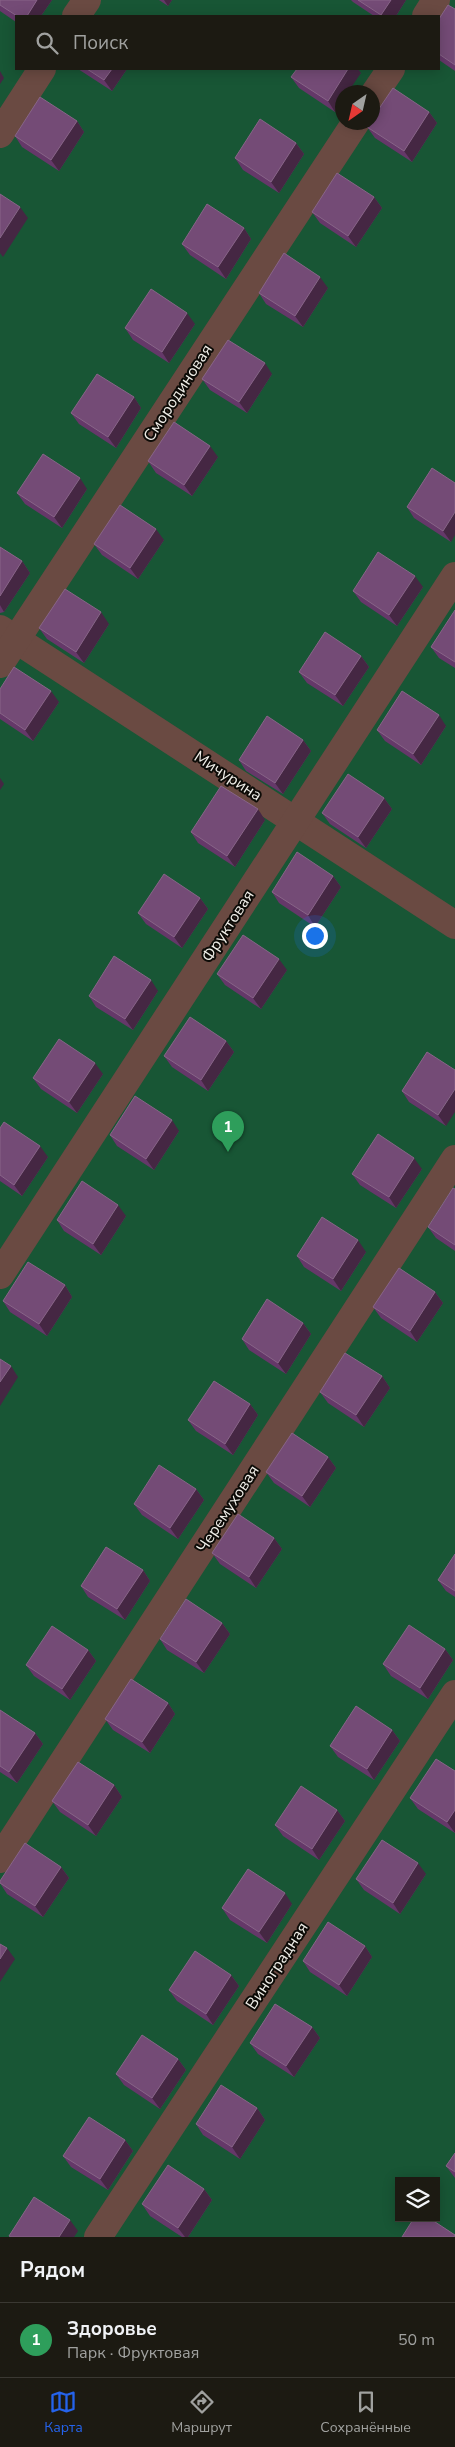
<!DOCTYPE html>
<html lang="ru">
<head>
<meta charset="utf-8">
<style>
	:root { --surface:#1c1a12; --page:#292720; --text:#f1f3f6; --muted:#a0a19f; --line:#3a3832; --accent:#2563eb }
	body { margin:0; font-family:"Nunito Sans",sans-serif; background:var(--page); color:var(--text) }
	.controls { position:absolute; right:15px; bottom:15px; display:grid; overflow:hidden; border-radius:0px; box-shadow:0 2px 12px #0003 }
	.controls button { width:45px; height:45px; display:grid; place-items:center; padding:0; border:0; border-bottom:1px solid var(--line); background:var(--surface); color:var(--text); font:25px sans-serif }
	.compass { position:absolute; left:335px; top:85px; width:45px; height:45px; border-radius:50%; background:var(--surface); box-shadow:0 2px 12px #0003; rotate:214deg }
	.you { position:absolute; left:314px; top:935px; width:18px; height:18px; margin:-12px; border:4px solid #fff; border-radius:50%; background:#1a73e8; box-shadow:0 0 0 8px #1a73e833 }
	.badge { display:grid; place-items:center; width:32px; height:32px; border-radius:50%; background:var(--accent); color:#fff; font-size:16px; font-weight:700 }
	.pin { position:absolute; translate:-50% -41px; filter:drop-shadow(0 1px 2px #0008) }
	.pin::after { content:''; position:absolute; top:26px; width:18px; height:15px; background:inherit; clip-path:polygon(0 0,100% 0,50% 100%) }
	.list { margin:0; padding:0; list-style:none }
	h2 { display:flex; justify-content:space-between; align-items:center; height:65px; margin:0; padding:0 20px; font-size:21px }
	h2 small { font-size:16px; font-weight:400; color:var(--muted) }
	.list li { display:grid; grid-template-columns:32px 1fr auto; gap:15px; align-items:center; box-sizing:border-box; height:75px; padding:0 20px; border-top:1px solid var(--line) }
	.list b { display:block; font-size:19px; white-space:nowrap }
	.list p { margin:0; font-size:16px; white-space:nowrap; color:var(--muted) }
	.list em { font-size:16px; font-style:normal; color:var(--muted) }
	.icon { flex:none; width:28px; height:28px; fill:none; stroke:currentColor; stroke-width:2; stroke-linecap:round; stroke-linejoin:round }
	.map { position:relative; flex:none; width:455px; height:2237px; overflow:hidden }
	.search { position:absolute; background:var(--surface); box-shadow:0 2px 12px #0003; left:15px; right:15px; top:15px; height:55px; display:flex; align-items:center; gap:12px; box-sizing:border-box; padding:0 18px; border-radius:0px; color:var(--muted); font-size:19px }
	.sheet { height:140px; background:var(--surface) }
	nav { display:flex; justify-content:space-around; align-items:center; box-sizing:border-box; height:70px; border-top:1px solid var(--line); background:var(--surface); font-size:14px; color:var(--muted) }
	nav a { display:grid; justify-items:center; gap:2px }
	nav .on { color:var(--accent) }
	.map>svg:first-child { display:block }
</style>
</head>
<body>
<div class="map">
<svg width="455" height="2237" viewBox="0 0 455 2237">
	<rect width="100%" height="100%" fill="#252218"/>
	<path fill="#185635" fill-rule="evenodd" d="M 0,0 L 455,0 L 455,2237 L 0,2237 ZM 16,16 L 439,16 L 439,69 L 16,69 ZM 342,92 L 372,92 L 372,122 L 342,122 ZM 399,2181 L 436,2181 L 436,2218 L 399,2218 Z"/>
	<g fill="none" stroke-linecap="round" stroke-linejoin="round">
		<g stroke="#6a4a42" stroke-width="28">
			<path d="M 76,16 L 87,0"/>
			<path d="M 426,16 L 436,0"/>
			<path d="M 372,97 L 391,69"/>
			<path d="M 0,134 L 42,69"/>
			<path d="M 0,629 L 455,925"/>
			<path d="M 0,664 L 356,122"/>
			<path d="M 0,1275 L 455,576"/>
			<path d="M 0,1859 L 455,1159"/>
			<path d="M 98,2237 L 455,1694"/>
		</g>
	</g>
	<g fill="#653869">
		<path d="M 0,0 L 52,0 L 41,16 L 16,16 L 16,22 L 0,11 Z"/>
		<path d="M 159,0 L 172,0 L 168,6 Z"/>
		<path d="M 351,0 L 406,0 L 396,16 L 374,16 L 353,2 Z"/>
		<path d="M 455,9 L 455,71 L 439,60 L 439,19 Z"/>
		<path d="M 78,69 L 127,69 L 112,91 Z"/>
		<path d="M 361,73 L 342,92 L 342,101 L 335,112 L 299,88 L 291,77 Z"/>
		<path d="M 429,112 L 437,123 L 412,162 L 375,138 L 367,127 Z"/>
		<path d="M 77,121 L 84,132 L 59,171 L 22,147 L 15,136 Z"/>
		<path d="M 296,143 L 304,154 L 279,193 L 243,170 L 235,158 Z"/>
		<path d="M 374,197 L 382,208 L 356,247 L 320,223 L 312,212 Z"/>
		<path d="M 244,228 L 251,239 L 226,279 L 190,255 L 182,244 Z"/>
		<path d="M 328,288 L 303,327 L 266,304 L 259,293 Z"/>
		<path d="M 195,324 L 169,363 L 133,340 L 125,328 Z"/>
		<path d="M 272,374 L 247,413 L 210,390 L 202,379 Z"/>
		<path d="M 134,397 L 141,408 L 116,448 L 79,424 L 71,413 Z"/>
		<path d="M 218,457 L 192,496 L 156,473 L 148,461 Z"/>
		<path d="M 432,468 L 451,542 L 414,518 L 407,507 Z"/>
		<path d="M 87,489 L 62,528 L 25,504 L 17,493 Z"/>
		<path d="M 164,540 L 138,579 L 102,555 L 94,544 Z"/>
		<path d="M 0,547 L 22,561 L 30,573 L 4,612 L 0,613 Z"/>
		<path d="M 423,587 L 397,626 L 361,602 L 353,591 Z"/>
		<path d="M 455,610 L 455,668 L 439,658 L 431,647 Z"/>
		<path d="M 109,624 L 84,663 L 47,639 L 39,628 Z"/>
		<path d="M 361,656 L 369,667 L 343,706 L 307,683 L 299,672 Z"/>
		<path d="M 0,689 L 59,702 L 33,741 L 0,719 Z"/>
		<path d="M 446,726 L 421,765 L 385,741 L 377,730 Z"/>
		<path d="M 303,740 L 311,751 L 283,794 L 246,771 L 239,760 Z"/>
		<path d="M 384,798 L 392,809 L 366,848 L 330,824 L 322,813 Z"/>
		<path d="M 265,820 L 235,867 L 198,843 L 191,832 Z"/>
		<path d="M 333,876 L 341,887 L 315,927 L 279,903 L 272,892 Z"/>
		<path d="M 200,898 L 208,909 L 182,948 L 146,924 L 138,913 Z"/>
		<path d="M 287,970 L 261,1009 L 225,985 L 217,974 Z"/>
		<path d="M 158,991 L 133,1030 L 96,1007 L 89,996 Z"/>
		<path d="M 226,1041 L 234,1052 L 208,1091 L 172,1067 L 164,1056 Z"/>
		<path d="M 427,1052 L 446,1126 L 409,1102 L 402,1091 Z"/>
		<path d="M 103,1074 L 77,1113 L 41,1089 L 33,1078 Z"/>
		<path d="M 0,1128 L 48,1157 L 22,1196 L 0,1181 Z"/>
		<path d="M 179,1131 L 154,1170 L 117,1146 L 110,1135 Z"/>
		<path d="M 422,1169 L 396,1208 L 360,1185 L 352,1174 Z"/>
		<path d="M 455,1189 L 455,1251 L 436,1238 L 428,1227 Z"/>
		<path d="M 126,1216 L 101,1255 L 64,1231 L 57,1220 Z"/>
		<path d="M 366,1252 L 341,1291 L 304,1267 L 297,1256 Z"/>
		<path d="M 65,1285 L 72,1297 L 47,1336 L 10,1312 L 3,1301 Z"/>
		<path d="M 435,1292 L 443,1303 L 417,1342 L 381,1318 L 373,1307 Z"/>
		<path d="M 303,1323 L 311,1334 L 286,1374 L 249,1350 L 242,1339 Z"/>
		<path d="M 382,1376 L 390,1388 L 364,1427 L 328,1403 L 320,1392 Z"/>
		<path d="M 250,1404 L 258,1415 L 233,1455 L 196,1431 L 188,1420 Z"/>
		<path d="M 328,1457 L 336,1468 L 310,1507 L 274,1483 L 266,1472 Z"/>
		<path d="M 196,1489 L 204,1500 L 178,1539 L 142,1515 L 134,1504 Z"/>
		<path d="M 274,1538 L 282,1549 L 256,1588 L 220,1564 L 212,1553 Z"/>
		<path d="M 455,1554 L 455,1597 L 446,1591 L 438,1580 Z"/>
		<path d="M 143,1570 L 150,1581 L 125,1620 L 88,1597 L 81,1586 Z"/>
		<path d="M 222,1623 L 230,1634 L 204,1673 L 167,1650 L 160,1639 Z"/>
		<path d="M 445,1649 L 453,1660 L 428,1699 L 391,1676 L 383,1664 Z"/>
		<path d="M 88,1650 L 96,1661 L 70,1700 L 34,1676 L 26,1665 Z"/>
		<path d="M 168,1703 L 175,1714 L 150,1753 L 113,1730 L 105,1719 Z"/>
		<path d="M 0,1710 L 35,1733 L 43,1744 L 17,1783 L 0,1772 Z"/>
		<path d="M 392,1730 L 400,1741 L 374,1780 L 338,1757 L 330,1746 Z"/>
		<path d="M 455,1771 L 455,1833 L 418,1809 L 410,1798 Z"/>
		<path d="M 114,1785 L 122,1797 L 96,1836 L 60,1812 L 52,1801 Z"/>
		<path d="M 337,1810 L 345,1821 L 319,1860 L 283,1836 L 275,1825 Z"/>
		<path d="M 61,1867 L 69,1878 L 43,1917 L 7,1894 L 0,1883 L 0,1881 Z"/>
		<path d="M 426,1874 L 400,1914 L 364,1890 L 356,1879 Z"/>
		<path d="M 292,1904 L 267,1943 L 230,1920 L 222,1908 Z"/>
		<path d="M 365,1946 L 372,1957 L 347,1996 L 310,1972 L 303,1961 Z"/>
		<path d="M 231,1975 L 239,1986 L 213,2025 L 177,2001 L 169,1990 Z"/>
		<path d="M 312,2027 L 320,2038 L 294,2077 L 258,2054 L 250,2043 Z"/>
		<path d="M 178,2059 L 186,2070 L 160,2109 L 124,2085 L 116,2074 Z"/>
		<path d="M 257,2108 L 265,2120 L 240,2159 L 203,2135 L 196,2124 Z"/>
		<path d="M 125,2140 L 133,2151 L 108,2190 L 71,2167 L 63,2156 Z"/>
		<path d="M 455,2153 L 455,2178 L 446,2166 Z"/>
		<path d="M 204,2189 L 212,2200 L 188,2237 L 182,2237 L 150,2216 L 142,2204 Z"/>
	</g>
	<g fill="#452743">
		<path d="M 37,0 L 52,0 L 41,16 L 27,16 Z"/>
		<path d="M 164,0 L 172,0 L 168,6 Z"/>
		<path d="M 391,0 L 406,0 L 396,16 L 382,16 L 381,15 Z"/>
		<path d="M 112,69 L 127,69 L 112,91 L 104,80 Z"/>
		<path d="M 348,69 L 358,69 L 361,73 L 348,92 L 342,92 L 342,101 L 335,112 L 328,101 Z"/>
		<path d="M 0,71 L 4,78 L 0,84 Z"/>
		<path d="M 429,112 L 437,123 L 412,162 L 404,151 Z"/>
		<path d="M 77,121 L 84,132 L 59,171 L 51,160 Z"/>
		<path d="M 296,143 L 304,154 L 279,193 L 271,182 Z"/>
		<path d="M 374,197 L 382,208 L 356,247 L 348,236 Z"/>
		<path d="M 20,207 L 28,218 L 3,257 L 0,253 L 0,238 Z"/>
		<path d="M 244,228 L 251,239 L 226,279 L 218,267 Z"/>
		<path d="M 320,277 L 328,288 L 303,327 L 295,316 Z"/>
		<path d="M 187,313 L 195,324 L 169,363 L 162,352 Z"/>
		<path d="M 265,363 L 272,374 L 247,413 L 239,402 Z"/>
		<path d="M 134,397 L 141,408 L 116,448 L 108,437 Z"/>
		<path d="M 210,446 L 218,457 L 192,496 L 184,485 Z"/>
		<path d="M 80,478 L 87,489 L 62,528 L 54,517 Z"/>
		<path d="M 455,512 L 455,535 L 451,542 L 443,531 Z"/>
		<path d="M 156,529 L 164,540 L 138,579 L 130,568 Z"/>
		<path d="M 22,561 L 30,573 L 4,612 L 0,605 L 0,596 Z"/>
		<path d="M 415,576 L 423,587 L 397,626 L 389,615 Z"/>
		<path d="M 101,612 L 109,624 L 84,663 L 76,652 Z"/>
		<path d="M 361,656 L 369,667 L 343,706 L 335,695 Z"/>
		<path d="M 51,691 L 59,702 L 33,741 L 25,730 Z"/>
		<path d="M 439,715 L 446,726 L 421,765 L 413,754 Z"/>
		<path d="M 303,740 L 311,751 L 283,794 L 275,783 Z"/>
		<path d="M 0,778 L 4,784 L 0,790 Z"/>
		<path d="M 384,798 L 392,809 L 366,848 L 358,837 Z"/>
		<path d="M 258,809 L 265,820 L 235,867 L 227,856 Z"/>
		<path d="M 333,876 L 341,887 L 315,927 L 308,915 Z"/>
		<path d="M 200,898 L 208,909 L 182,948 L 174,937 Z"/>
		<path d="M 279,959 L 287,970 L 261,1009 L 253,998 Z"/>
		<path d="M 151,980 L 158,991 L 133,1030 L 125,1019 Z"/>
		<path d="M 226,1041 L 234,1052 L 208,1091 L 201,1080 Z"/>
		<path d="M 95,1063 L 103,1074 L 77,1113 L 69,1102 Z"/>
		<path d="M 455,1089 L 455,1112 L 446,1126 L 438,1115 Z"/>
		<path d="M 172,1120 L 179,1131 L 154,1170 L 146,1159 Z"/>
		<path d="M 40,1146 L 48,1157 L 22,1196 L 14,1185 Z"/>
		<path d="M 414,1158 L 422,1169 L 396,1208 L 389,1197 Z"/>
		<path d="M 118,1205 L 126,1216 L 101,1255 L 93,1244 Z"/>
		<path d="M 358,1240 L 366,1252 L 341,1291 L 333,1279 Z"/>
		<path d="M 65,1285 L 72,1297 L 47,1336 L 39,1324 Z"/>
		<path d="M 435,1292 L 443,1303 L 417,1342 L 410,1331 Z"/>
		<path d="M 303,1323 L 311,1334 L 286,1374 L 278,1363 Z"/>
		<path d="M 11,1366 L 18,1377 L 0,1406 L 0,1382 Z"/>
		<path d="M 382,1376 L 390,1388 L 364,1427 L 356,1415 Z"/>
		<path d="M 250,1404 L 258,1415 L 233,1455 L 225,1444 Z"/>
		<path d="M 328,1457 L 336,1468 L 310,1507 L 302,1496 Z"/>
		<path d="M 196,1489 L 204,1500 L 178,1539 L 170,1528 Z"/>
		<path d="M 274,1538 L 282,1549 L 256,1588 L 249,1577 Z"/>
		<path d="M 143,1570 L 150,1581 L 125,1620 L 117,1609 Z"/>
		<path d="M 222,1623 L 230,1634 L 204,1673 L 196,1662 Z"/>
		<path d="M 445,1649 L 453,1660 L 428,1699 L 420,1688 Z"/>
		<path d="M 88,1650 L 96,1661 L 70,1700 L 62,1689 Z"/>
		<path d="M 168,1703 L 175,1714 L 150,1753 L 142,1742 Z"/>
		<path d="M 392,1730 L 400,1741 L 374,1780 L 367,1769 Z"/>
		<path d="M 35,1733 L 43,1744 L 17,1783 L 9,1772 Z"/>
		<path d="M 114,1785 L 122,1797 L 96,1836 L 88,1825 Z"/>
		<path d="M 337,1810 L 345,1821 L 319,1860 L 312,1849 Z"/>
		<path d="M 455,1810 L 455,1833 L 447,1822 Z"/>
		<path d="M 418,1863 L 426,1874 L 400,1914 L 393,1903 Z"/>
		<path d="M 61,1867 L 69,1878 L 43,1917 L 35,1906 Z"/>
		<path d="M 285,1893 L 292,1904 L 267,1943 L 259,1932 Z"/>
		<path d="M 365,1946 L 372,1957 L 347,1996 L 339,1985 Z"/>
		<path d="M 7,1948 L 15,1959 L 0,1982 L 0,1959 Z"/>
		<path d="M 231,1975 L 239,1986 L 213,2025 L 206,2014 Z"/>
		<path d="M 312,2027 L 320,2038 L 294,2077 L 286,2066 Z"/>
		<path d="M 178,2059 L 186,2070 L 160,2109 L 152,2098 Z"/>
		<path d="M 257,2108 L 265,2120 L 240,2159 L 232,2147 Z"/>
		<path d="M 125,2140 L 133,2151 L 108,2190 L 100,2179 Z"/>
		<path d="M 204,2189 L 212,2200 L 188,2237 L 185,2237 L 178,2228 Z"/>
		<path d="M 70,2220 L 78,2231 L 74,2237 L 59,2237 Z"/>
	</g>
	<g fill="#744b76" stroke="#886588">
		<path d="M 0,0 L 37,0 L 27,16 L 17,16 L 0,5 Z"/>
		<path d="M 358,0 L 391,0 L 381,15 Z"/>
		<path d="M 448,5 L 455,9 L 455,65 L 439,54 L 439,19 Z"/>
		<path d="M 87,69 L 112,69 L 104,80 Z"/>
		<path d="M 297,69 L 348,69 L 328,101 L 291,77 Z"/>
		<path d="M 393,88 L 429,112 L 404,151 L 367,127 L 370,122 L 372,122 L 372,119 Z"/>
		<path d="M 40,97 L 77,121 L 51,160 L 15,136 Z"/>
		<path d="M 260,119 L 296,143 L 271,182 L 235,158 Z"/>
		<path d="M 337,173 L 374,197 L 348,236 L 312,212 Z"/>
		<path d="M 0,194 L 20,207 L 0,238 Z"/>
		<path d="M 207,204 L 244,228 L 218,267 L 182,244 Z"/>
		<path d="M 284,253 L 320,277 L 295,316 L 259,293 Z"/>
		<path d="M 151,289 L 187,313 L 162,352 L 125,328 Z"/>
		<path d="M 228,340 L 265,363 L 239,402 L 202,379 Z"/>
		<path d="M 97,374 L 134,397 L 108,437 L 71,413 Z"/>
		<path d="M 174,422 L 210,446 L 184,485 L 148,461 Z"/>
		<path d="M 43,454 L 80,478 L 54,517 L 17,493 Z"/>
		<path d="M 432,468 L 455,483 L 455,512 L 443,531 L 407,507 Z"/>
		<path d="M 120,505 L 156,529 L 130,568 L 94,544 Z"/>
		<path d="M 0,547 L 22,561 L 0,596 Z"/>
		<path d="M 378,552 L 415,576 L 389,615 L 353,591 Z"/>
		<path d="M 65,589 L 101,612 L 76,652 L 39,628 Z"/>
		<path d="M 455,610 L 455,662 L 431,647 Z"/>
		<path d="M 325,632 L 361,656 L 335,695 L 299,672 Z"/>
		<path d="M 14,667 L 51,691 L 25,730 L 0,713 L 0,689 Z"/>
		<path d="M 402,691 L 439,715 L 413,754 L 377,730 Z"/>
		<path d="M 267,716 L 303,740 L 275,783 L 239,760 Z"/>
		<path d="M 348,774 L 384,798 L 358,837 L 322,813 Z"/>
		<path d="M 221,786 L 258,809 L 227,856 L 191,832 Z"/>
		<path d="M 297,852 L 333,876 L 308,915 L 272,892 Z"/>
		<path d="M 164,874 L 200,898 L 174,937 L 138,913 Z"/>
		<path d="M 243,935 L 279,959 L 253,998 L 217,974 Z"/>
		<path d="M 114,956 L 151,980 L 125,1019 L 89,996 Z"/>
		<path d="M 190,1017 L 226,1041 L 201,1080 L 164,1056 Z"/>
		<path d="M 59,1039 L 95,1063 L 69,1102 L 33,1078 Z"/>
		<path d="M 427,1052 L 455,1070 L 455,1089 L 438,1115 L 402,1091 Z"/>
		<path d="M 135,1096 L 172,1120 L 146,1159 L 110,1135 Z"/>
		<path d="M 4,1122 L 40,1146 L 14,1185 L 0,1175 L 0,1128 Z"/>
		<path d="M 378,1134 L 414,1158 L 389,1197 L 352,1174 Z"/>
		<path d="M 82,1181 L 118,1205 L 93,1244 L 57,1220 Z"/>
		<path d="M 453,1188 L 455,1189 L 455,1245 L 428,1227 Z"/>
		<path d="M 322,1217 L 358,1240 L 333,1279 L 297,1256 Z"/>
		<path d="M 28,1262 L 65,1285 L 39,1324 L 3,1301 Z"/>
		<path d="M 399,1268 L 435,1292 L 410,1331 L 373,1307 Z"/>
		<path d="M 267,1299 L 303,1323 L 278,1363 L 242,1339 Z"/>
		<path d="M 345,1353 L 382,1376 L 356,1415 L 320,1392 Z"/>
		<path d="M 0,1359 L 11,1366 L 0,1382 Z"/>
		<path d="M 214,1381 L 250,1404 L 225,1444 L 188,1420 Z"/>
		<path d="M 292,1433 L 328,1457 L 302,1496 L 266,1472 Z"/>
		<path d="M 159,1465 L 196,1489 L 170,1528 L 134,1504 Z"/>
		<path d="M 238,1514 L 274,1538 L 249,1577 L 212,1553 Z"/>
		<path d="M 106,1547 L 143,1570 L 117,1609 L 81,1586 Z"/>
		<path d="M 455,1554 L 455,1591 L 438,1580 Z"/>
		<path d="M 186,1599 L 222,1623 L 196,1662 L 160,1639 Z"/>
		<path d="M 409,1625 L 445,1649 L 420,1688 L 383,1664 Z"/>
		<path d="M 52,1626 L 88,1650 L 62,1689 L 26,1665 Z"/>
		<path d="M 131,1679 L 168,1703 L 142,1742 L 105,1719 Z"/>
		<path d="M 356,1706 L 392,1730 L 367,1769 L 330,1746 Z"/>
		<path d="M 0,1710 L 35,1733 L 9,1772 L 0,1766 Z"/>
		<path d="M 436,1759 L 455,1771 L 455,1810 L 447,1822 L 410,1798 Z"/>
		<path d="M 78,1762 L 114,1785 L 88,1825 L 52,1801 Z"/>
		<path d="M 301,1786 L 337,1810 L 312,1849 L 275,1825 Z"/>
		<path d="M 382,1840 L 418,1863 L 393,1903 L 356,1879 Z"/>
		<path d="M 25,1843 L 61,1867 L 35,1906 L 0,1883 L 0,1881 Z"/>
		<path d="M 248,1869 L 285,1893 L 259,1932 L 222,1908 Z"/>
		<path d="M 328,1922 L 365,1946 L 339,1985 L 303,1961 Z"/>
		<path d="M 0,1944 L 7,1948 L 0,1959 Z"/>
		<path d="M 195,1951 L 231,1975 L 206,2014 L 169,1990 Z"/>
		<path d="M 275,2004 L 312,2027 L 286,2066 L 250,2043 Z"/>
		<path d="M 142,2035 L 178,2059 L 152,2098 L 116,2074 Z"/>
		<path d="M 221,2085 L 257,2108 L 232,2147 L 196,2124 Z"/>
		<path d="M 89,2117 L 125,2140 L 100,2179 L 63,2156 Z"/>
		<path d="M 455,2153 L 455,2172 L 446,2166 Z"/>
		<path d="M 168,2165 L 204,2189 L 178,2228 L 142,2204 Z"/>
		<path d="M 34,2197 L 70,2220 L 59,2237 L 11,2237 L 9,2236 Z"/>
		<path d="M 414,2218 L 429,2218 L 455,2235 L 454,2237 L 402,2237 Z"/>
	</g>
	<g text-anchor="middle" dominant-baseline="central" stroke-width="4" stroke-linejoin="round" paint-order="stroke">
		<g font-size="16" fill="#f0eee8" stroke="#0d0b07">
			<text transform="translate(178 393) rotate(-57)">Смородиновая</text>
			<text transform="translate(228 776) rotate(33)">Мичурина</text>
			<text transform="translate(228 926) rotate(-57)">Фруктовая</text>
			<text transform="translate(228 1509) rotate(-57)">Черемуховая</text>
			<text transform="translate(277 1966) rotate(-57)">Виноградная</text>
		</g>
	</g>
</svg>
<div class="controls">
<button><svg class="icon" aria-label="layers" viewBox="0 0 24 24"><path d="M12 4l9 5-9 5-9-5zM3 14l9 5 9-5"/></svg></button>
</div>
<svg class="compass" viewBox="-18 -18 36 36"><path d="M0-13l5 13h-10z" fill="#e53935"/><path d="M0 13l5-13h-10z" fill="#a0a19f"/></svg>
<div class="you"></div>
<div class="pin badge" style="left:228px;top:1152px;background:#2e9e5b">1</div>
<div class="search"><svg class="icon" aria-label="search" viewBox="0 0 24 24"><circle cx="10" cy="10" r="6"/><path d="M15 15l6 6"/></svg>Поиск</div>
</div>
<section class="sheet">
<h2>Рядом<small></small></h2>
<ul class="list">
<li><span class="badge" style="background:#2e9e5b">1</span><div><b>Здоровье</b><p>Парк · Фруктовая</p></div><em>50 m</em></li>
</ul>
</section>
<nav>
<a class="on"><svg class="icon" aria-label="map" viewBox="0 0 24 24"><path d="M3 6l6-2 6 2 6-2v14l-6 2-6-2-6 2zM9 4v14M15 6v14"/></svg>Карта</a>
<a><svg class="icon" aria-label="directions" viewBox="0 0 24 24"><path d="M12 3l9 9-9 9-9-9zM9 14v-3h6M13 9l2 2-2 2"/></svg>Маршрут</a>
<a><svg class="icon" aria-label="saved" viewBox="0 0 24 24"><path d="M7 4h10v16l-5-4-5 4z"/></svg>Сохранённые</a>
</nav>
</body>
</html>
